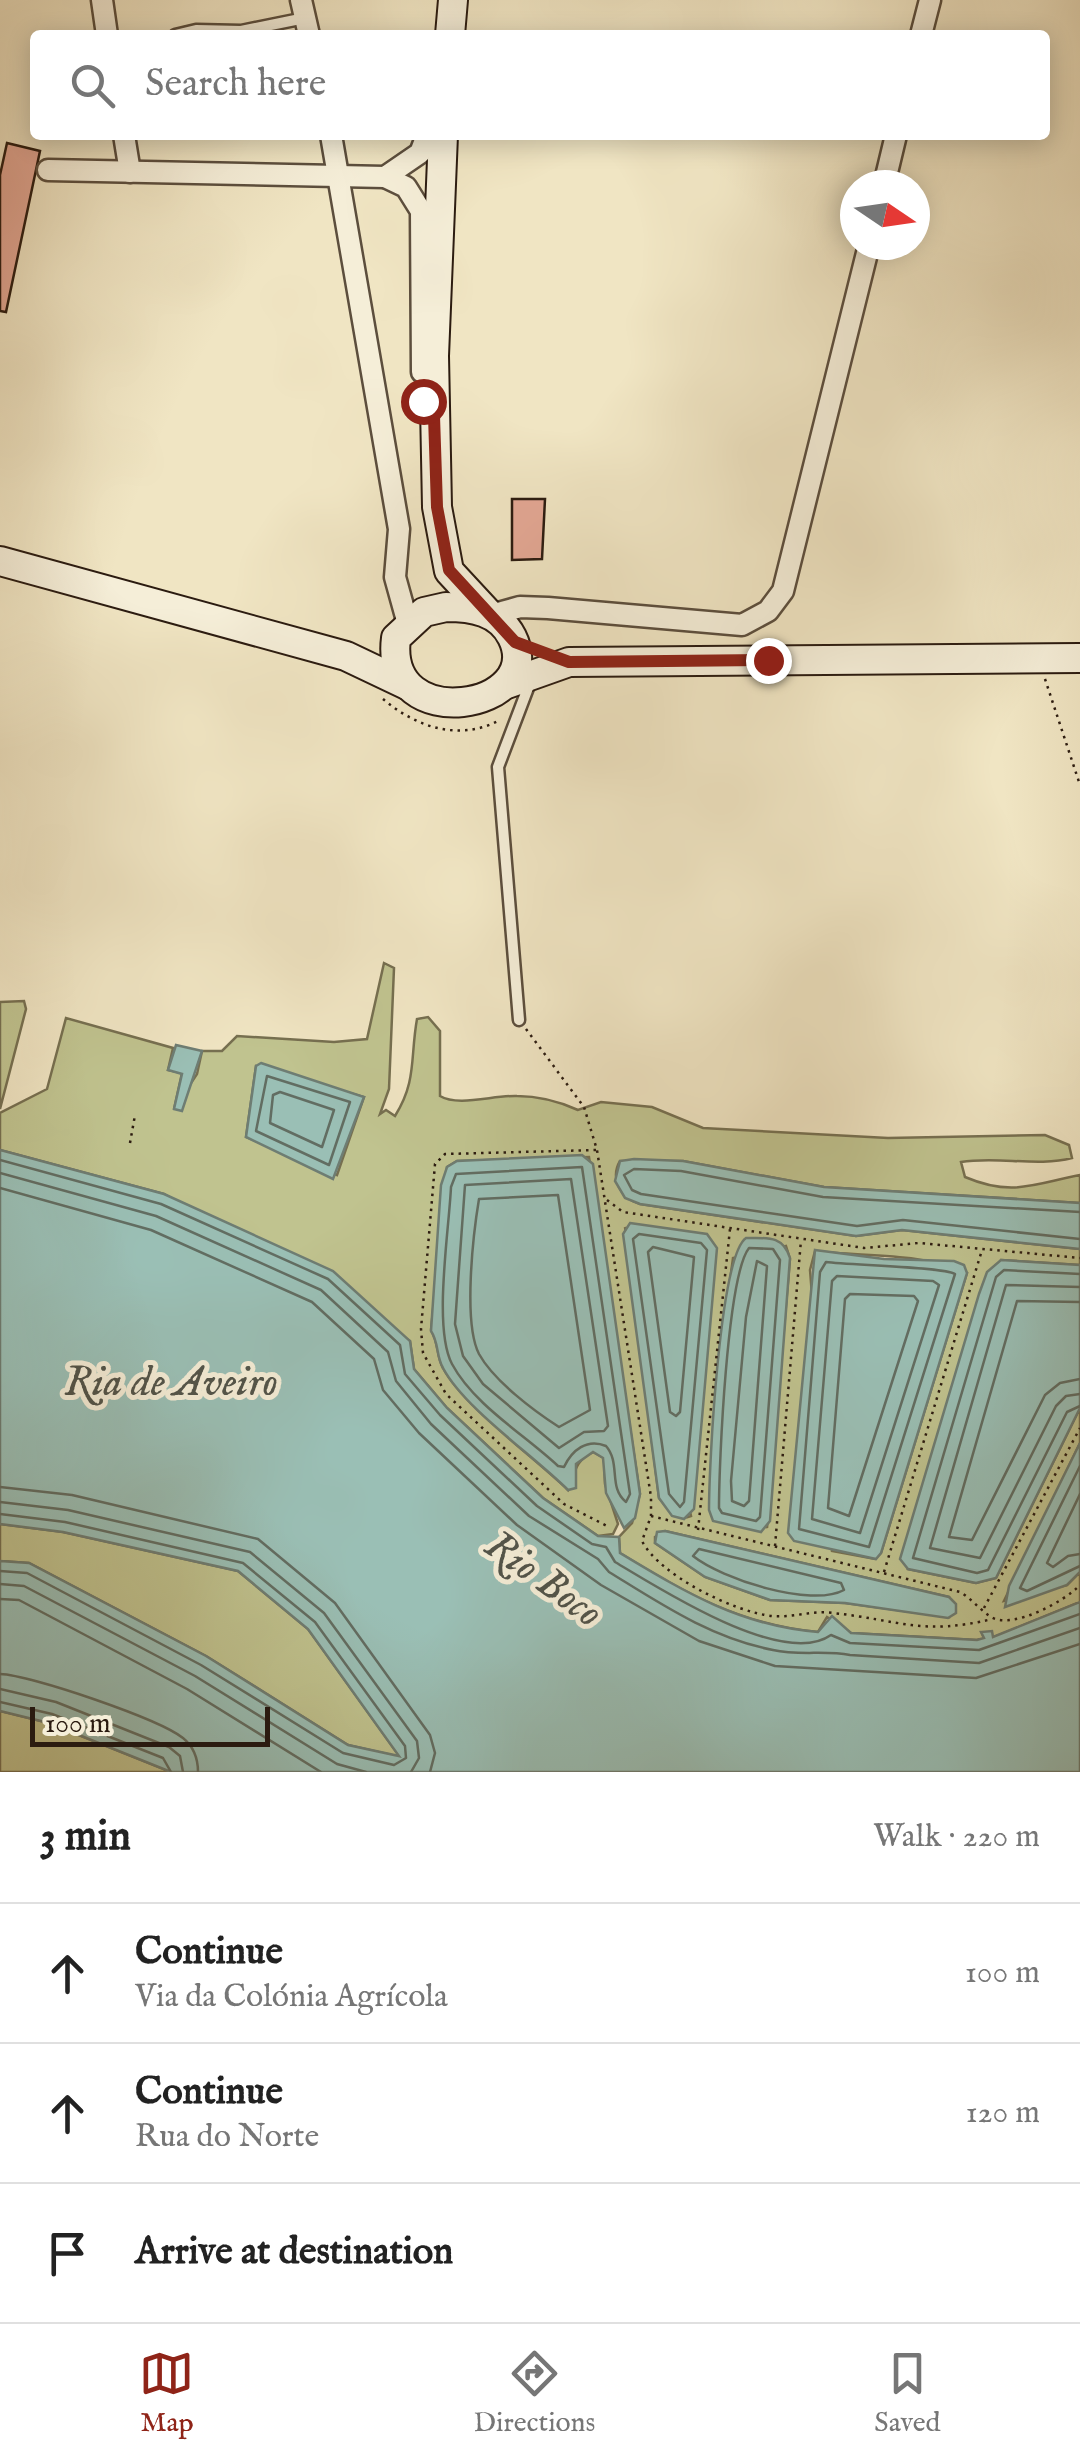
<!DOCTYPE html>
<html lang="en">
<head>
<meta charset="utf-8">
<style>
	:root { --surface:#fff; --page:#f6f6f6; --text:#222; --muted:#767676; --line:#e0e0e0; --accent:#8f2418 }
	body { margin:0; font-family:"IM FELL English",serif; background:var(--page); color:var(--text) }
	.compass { position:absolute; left:840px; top:170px; width:90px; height:90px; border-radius:50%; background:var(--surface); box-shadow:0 5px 25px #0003; rotate:103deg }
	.scale { position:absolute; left:30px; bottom:25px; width:240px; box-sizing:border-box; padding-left:10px; border:5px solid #2b1b10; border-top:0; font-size:28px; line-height:35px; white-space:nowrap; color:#2b1b10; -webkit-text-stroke:8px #f5eed8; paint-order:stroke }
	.stop { position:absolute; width:30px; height:30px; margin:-22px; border:8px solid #8f2418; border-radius:50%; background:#fff }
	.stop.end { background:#8f2418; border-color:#fff; box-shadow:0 2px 10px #0008 }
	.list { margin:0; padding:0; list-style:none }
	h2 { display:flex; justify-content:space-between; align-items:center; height:130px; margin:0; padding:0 40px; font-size:42px }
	h2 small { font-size:32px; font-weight:400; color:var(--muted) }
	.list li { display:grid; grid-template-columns:65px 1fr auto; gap:30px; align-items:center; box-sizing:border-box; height:140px; padding:0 40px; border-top:2px solid var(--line) }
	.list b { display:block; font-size:38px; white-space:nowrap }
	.list p { margin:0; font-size:32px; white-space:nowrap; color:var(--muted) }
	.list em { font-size:32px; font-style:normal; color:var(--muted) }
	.icon { flex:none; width:55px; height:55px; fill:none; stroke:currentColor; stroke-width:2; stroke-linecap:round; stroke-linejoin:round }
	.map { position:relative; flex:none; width:1080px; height:1772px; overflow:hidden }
	.search { position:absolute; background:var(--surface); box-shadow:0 5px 25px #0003; left:30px; right:30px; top:30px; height:110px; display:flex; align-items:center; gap:25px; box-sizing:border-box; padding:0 35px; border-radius:10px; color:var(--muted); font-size:38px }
	.sheet { height:550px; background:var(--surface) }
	nav { display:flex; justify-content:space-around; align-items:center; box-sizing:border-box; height:140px; border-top:2px solid var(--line); background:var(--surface); font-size:28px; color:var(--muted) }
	nav a { display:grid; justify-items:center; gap:5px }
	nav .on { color:var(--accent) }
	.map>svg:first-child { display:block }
</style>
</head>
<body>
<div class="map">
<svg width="1080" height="1772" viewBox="0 0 1080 1772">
	<rect width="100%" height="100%" fill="#f0e5c3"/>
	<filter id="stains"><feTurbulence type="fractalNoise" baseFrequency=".002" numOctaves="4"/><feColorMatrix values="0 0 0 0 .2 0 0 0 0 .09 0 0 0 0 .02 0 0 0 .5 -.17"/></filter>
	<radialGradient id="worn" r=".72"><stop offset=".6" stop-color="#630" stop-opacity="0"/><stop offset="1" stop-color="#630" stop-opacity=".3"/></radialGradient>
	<g fill="#c0c38f" stroke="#766f50" stroke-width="2.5" fill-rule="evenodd">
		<path d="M 384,963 L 394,968 L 389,1089 L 380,1114 L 386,1110 L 395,1116 C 417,1081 410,1058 417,1019 L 428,1017 L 440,1031 L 440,1096 C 458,1107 494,1095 517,1096 C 538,1096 558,1101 578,1110 L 601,1102 L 652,1107 L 703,1128 L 888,1138 L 1045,1135 L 1069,1145 L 1072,1158 C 1038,1167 997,1156 961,1162 L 965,1177 C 1012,1197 1034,1184 1080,1175 L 1080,1203 L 824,1187 L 683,1161 L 620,1161 C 610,1178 620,1198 640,1204 L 856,1236 L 902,1230 L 1080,1249 L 1080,1265 L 1001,1260 L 908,1569 L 976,1583 L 996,1578 L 1080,1408 L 1080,1443 L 1004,1601 L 1067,1585 L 1080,1572 L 1080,1602 L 992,1638 L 982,1633 L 984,1638 L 977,1640 L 851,1633 L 827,1617 L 818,1632 C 741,1625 684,1593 620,1553 L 619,1537 L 632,1523 L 640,1494 L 589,1157 L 457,1161 L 447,1167 L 431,1330 C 439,1343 436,1356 443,1368 C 462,1405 535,1458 568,1490 C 575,1473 575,1460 593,1452 L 604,1458 L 605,1484 L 618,1524 L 613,1534 L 598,1536 L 543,1498 L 447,1408 L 414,1369 L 410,1341 L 164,1194 L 0,1150 L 0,1113 L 47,1089 L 66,1018 L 173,1048 L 168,1070 L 182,1073 L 174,1109 L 197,1074 L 202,1051 L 222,1051 L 237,1036 L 334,1042 L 367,1039 ZM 256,1066 L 364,1097 L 337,1175 L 246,1137 ZM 625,1227 L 691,1516 C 675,1522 668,1509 659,1498 ZM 786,1246 L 790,1259 L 767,1528 L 715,1393 L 733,1258 ZM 815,1251 C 866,1257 921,1252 967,1273 L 881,1553 L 875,1559 L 832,1551 L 810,1270 ZM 665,1531 L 949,1597 L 949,1617 L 845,1603 L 770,1600 L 705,1577 L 655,1543 L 655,1537 Z"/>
		<path d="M 24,1001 L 26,1009 L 0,1109 L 0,1002 Z"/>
		<path d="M 0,1524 L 63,1532 L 238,1571 L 308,1629 L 400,1757 L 348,1745 L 206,1656 L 29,1563 L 0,1561 Z"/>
		<path d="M 0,1711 L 49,1723 L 171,1772 L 0,1772 Z"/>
	</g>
	<g fill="#9abfb5" stroke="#6e7d73" stroke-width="2.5">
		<path d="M 176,1045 L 202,1051 L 182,1111 L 174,1109 L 182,1074 L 168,1070 Z"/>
		<path d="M 261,1063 L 364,1097 L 333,1179 L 246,1137 L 256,1066 Z"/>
		<path d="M 0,1150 L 164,1194 L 333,1271 L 410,1341 L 414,1369 L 447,1408 L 543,1498 L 598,1536 L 619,1537 L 620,1553 C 685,1592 741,1626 818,1632 L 832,1616 L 851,1633 L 977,1640 L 984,1638 L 981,1632 L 992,1631 L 993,1637 L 1080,1602 L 1080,1772 L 171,1772 L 49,1723 L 0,1711 L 0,1561 L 29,1563 L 206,1656 L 348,1745 L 399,1756 L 308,1629 L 238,1571 L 63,1532 L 0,1524 Z"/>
		<path d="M 582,1155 L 593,1164 L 640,1494 L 635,1518 L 624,1528 L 606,1493 L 603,1458 L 593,1452 L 576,1464 L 576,1488 L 568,1490 C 533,1455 465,1409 443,1368 C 436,1356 439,1343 431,1331 L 441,1185 L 447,1167 L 457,1161 Z"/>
		<path d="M 634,1159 L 683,1161 L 824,1187 L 1080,1203 L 1080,1249 L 902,1230 L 856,1236 L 640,1204 L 625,1198 L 615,1181 L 620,1161 Z"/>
		<path d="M 630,1223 L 707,1234 L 717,1248 L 694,1509 L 684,1519 L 672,1516 L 659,1498 L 623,1234 Z"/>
		<path d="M 746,1238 C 767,1238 783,1235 790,1258 L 770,1521 L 761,1532 L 713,1521 L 709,1510 C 709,1469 719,1257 746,1238 Z"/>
		<path d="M 815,1250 L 884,1259 L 954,1261 L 964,1265 L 967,1273 L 881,1553 L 876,1559 L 794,1541 L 788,1533 Z"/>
		<path d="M 1001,1260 L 1080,1265 L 1080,1408 L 996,1578 L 976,1583 L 908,1569 L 900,1559 L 979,1294 L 987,1272 Z"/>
		<path d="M 1080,1443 L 1080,1572 L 1067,1585 L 1005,1607 L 1009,1586 Z"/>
		<path d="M 665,1531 L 949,1597 L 956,1604 L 956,1613 L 948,1618 L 845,1603 L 770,1600 L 705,1577 L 655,1543 L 657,1532 Z"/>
	</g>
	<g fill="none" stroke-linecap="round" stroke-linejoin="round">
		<g stroke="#626d62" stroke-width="2.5">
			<path d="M 267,1076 L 350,1102 L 329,1165 L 256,1131 Z"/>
			<path d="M 280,1092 L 334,1110 L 322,1147 L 270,1123 L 273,1095 Z"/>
			<path d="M 0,1160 L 161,1204 L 328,1279 L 400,1345 L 405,1374 L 440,1415 L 537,1506 L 592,1544 L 606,1547 L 615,1562 C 659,1588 783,1669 831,1635 L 850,1643 L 979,1650 L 1080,1614"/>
			<path d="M 582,1167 L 630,1494 L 626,1502 C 608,1488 621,1463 606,1446 C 587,1438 572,1450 564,1467 L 558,1466 C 525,1435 474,1405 452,1364 C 433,1328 449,1231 451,1187 L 456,1174 Z"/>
			<path d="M 0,1173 L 156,1216 L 321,1290 L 388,1352 L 396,1381 L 431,1424 L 529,1516 L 598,1559 L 609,1572 C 661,1604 711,1638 773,1650 C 799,1656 825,1650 850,1655 L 979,1663 L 1080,1628"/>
			<path d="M 571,1179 L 608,1426 L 604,1431 L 584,1432 L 559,1448 L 483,1384 L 463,1356 L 455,1324 L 465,1185 Z"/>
			<path d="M 0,1188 L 151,1230 L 312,1302 L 374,1359 L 383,1390 L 419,1433 L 517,1525 L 601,1585 L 699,1641 L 775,1666 L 976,1678 L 1080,1644"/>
			<path d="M 558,1195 L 590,1410 L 559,1427 C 534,1411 494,1381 479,1354 C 463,1323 473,1235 479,1199 Z"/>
			<path d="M 1080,1212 L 823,1197 L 681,1171 L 634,1169 L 624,1175 L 632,1190 L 641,1194 L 857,1226 L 903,1220 L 1080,1239"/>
			<path d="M 639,1234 L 701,1243 L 707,1250 L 684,1502 L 680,1507 L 669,1494 L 633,1239 Z"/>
			<path d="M 653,1247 L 694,1257 L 680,1412 L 676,1416 L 670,1412 L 648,1252 Z"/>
			<path d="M 749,1248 L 773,1249 L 780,1260 L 760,1517 L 756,1521 L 722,1513 L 719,1508 C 719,1464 727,1276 749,1248 Z"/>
			<path d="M 757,1261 L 767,1266 L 749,1501 L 744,1506 L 732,1501 L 731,1481 L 746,1317 Z"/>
			<path d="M 826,1262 C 849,1265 945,1267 955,1274 L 869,1547 L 799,1529 L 820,1272 Z"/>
			<path d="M 1080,1274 L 1004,1270 L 996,1277 L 913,1558 L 977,1573 L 988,1570 L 1067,1412 L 1080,1406"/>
			<path d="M 837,1276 L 933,1281 L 939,1285 L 860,1533 L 812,1519 L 832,1281 Z"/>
			<path d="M 1080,1287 L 1006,1285 L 930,1548 L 980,1558 L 1056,1406 L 1066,1396 L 1080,1394"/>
			<path d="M 850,1294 L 914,1296 L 918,1301 L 849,1516 L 828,1508 L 845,1299 Z"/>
			<path d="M 1080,1302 L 1017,1301 L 949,1537 L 972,1540 L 1045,1395 L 1060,1383 L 1080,1379"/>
			<path d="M 1080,1466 L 1020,1588 L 1027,1591 L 1080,1566"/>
			<path d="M 0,1487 L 72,1495 L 258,1539 L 335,1603 L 430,1735 L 435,1753 L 430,1772"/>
			<path d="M 1080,1494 L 1047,1563 L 1053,1567 L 1068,1556 L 1080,1554"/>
			<path d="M 0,1502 L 68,1510 L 250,1552 L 324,1613 L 417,1741 L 419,1758 L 411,1772"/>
			<path d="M 0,1514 L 65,1522 L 243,1563 L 315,1622 L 405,1746 L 406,1758 L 394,1765 L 343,1753 L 201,1665 L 27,1573 L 0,1571"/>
			<path d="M 699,1549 L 841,1583 L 844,1590 C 811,1608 722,1579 693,1556 Z"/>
			<path d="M 0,1584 L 24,1586 L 195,1676 L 337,1764 L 366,1772"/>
			<path d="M 0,1599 L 19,1600 L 187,1689 L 321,1772"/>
			<path d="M 0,1674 C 31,1675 159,1719 183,1738 C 194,1747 198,1758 198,1772"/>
			<path d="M 0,1689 L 56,1702 L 169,1747 L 180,1756 L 183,1772"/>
			<path d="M 0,1702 L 52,1714 L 163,1758 L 171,1772"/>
		</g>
	</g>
	<g fill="#e3a794" stroke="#2b1b10" stroke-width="2.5">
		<path d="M 7,143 L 40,151 L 6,312 L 0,311 L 0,175 Z"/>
		<path d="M 512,499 L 545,499 L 542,559 L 512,560 Z"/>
	</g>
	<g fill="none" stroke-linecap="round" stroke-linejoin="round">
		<defs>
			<g id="lane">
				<path d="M 175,35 L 196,30 L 241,31 L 305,18"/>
				<path d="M 519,1020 L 498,767 L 531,680"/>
			</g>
			<g id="street">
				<path d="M 102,0 L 107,35"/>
				<path d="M 301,0 L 309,35"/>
				<path d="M 921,35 L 930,0"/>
				<path d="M 124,135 L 130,172"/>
				<path d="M 331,135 L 399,529 L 395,577 L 408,624"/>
				<path d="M 48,170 L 385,177 L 420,153 L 427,135"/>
				<path d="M 385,177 L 406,187 L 421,211 L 422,372"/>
				<path d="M 884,185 L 896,135"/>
				<path d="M 491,615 L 520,607 L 548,608 L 742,625 L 768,611 L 783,591 L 869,245"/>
			</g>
			<g id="secondary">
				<path d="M 450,35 L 453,0"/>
				<path d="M 443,135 L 434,356 L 437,507 L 449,571 L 487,612"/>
				<path d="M 0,561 L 346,656 L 407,685"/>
				<path d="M 446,607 C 472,607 499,611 512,637 C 548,709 383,738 396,638 L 424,612 Z"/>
				<path d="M 507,684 L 569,662 L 1080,658"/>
			</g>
		</defs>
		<use href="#lane" stroke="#5c4e3d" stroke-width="15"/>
		<use href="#street" stroke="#5c4e3d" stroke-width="25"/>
		<use href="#secondary" stroke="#2b1b10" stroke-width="32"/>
		<g stroke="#2b1b10" stroke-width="2.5" stroke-dasharray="2.5 5" stroke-linecap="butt">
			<path d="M 1045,679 L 1080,785"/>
			<path d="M 383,699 C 416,727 459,742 500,720"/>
			<path d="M 526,1029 L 584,1107 L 597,1150 L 651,1497 L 651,1516 L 642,1541 C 659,1575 734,1612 772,1616 C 793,1618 813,1610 833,1613 C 899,1620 923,1636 992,1619"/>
			<path d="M 130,1143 L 135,1115"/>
			<path d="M 596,1150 L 445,1154 L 435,1164 L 421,1329 L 423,1353 L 446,1394 L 564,1504 L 607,1526"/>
			<path d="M 607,1200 L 623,1212 L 864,1248 L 919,1243 L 1080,1258"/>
			<path d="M 651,1516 L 960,1592 C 972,1599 980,1610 991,1617 C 1013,1630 1065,1601 1080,1585"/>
			<path d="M 698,1530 L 730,1229"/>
			<path d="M 775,1546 L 801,1240"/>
			<path d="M 884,1572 L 982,1250"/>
			<path d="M 984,1608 L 1080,1428"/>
		</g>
		<use href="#lane" stroke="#f5eed8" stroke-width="10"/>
		<use href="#street" stroke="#f5eed8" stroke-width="20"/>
		<use href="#secondary" stroke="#f5eed8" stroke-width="28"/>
	</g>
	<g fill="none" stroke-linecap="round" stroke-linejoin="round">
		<path stroke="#8f2418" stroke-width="12" d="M 423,401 L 434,416 L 437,507 L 449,570 L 515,642 L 569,662 L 768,660"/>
	</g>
	<g text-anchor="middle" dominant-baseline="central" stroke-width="10" stroke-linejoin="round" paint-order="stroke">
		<g font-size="42" font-style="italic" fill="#52544a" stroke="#f5eed8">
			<text x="171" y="1383">Ria de Aveiro</text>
			<text transform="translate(543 1580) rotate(36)">Rio Boco</text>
		</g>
	</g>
	<rect width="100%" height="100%" filter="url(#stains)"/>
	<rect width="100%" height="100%" fill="url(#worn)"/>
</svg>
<svg class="compass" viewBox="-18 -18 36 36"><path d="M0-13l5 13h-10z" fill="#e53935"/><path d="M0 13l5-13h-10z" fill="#767676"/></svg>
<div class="scale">100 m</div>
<div class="stop" style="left:423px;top:401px"></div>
<div class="stop end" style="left:768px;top:660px"></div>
<div class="search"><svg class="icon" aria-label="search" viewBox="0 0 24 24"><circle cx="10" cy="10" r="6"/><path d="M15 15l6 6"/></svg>Search here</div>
</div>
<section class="sheet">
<h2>3 min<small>Walk · 220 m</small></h2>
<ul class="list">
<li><svg class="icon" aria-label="ahead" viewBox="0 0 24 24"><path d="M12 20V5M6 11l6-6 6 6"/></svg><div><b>Continue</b><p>Via da Colónia Agrícola</p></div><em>100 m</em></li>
<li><svg class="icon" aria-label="ahead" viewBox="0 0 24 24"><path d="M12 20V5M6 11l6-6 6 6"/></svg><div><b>Continue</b><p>Rua do Norte</p></div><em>120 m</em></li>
<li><svg class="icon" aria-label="arrive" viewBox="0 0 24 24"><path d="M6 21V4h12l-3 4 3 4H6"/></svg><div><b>Arrive at destination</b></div></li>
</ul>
</section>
<nav>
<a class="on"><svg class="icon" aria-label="map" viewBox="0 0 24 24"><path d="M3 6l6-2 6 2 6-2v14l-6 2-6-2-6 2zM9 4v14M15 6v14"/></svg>Map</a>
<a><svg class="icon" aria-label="directions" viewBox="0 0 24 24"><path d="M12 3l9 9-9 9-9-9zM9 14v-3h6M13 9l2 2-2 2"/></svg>Directions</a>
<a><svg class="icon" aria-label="saved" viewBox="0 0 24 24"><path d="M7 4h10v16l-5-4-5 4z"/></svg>Saved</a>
</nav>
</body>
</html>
